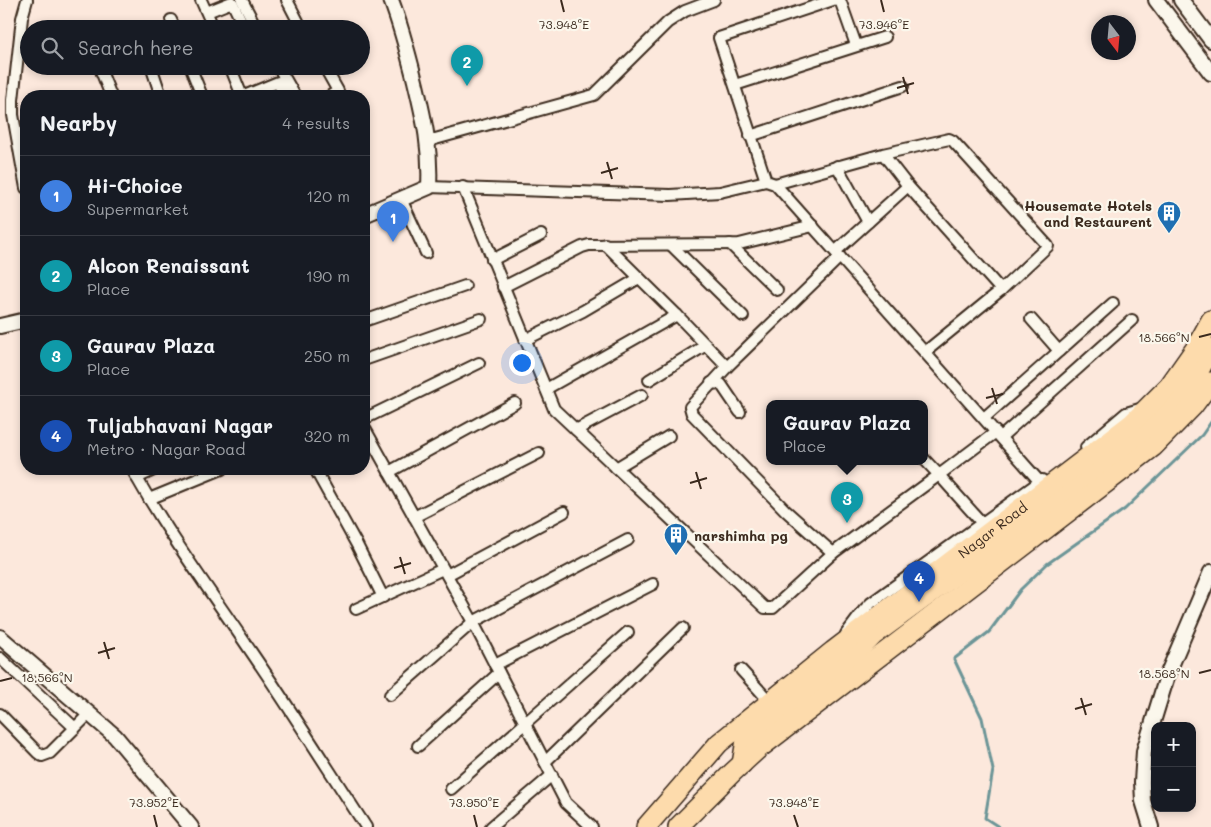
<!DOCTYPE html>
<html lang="en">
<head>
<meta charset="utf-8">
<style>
	:root { --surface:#171b24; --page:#242831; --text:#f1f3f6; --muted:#9ea1a6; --line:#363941; --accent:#2563eb }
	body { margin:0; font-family:Mali,sans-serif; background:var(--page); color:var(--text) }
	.controls { position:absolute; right:15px; bottom:15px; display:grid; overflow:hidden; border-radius:10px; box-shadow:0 2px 8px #0003 }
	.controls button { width:45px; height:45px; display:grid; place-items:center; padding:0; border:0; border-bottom:1px solid var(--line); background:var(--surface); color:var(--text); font:25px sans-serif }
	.compass { position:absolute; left:1091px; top:15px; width:45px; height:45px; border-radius:50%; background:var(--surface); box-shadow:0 2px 8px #0003; rotate:164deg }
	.you { position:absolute; left:521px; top:362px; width:18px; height:18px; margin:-12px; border:4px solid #fff; border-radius:50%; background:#1a73e8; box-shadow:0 0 0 8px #1a73e833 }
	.badge { display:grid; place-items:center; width:32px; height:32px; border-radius:50%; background:var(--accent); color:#fff; font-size:16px; font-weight:700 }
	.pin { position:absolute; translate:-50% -41px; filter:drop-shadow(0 1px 2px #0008) }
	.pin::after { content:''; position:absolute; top:26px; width:18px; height:15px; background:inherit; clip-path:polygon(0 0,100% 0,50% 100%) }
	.popup { position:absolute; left:766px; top:400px; width:162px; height:65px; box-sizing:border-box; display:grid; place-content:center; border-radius:10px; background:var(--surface); filter:drop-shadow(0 1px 4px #0005); font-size:16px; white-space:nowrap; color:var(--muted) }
	.popup b { font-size:19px; color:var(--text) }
	.popup::after { content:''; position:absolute; left:50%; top:100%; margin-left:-10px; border:10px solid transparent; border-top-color:var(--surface) }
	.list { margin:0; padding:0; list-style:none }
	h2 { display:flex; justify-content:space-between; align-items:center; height:65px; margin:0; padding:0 20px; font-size:21px }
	h2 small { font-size:16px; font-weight:400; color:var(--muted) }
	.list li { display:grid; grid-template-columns:32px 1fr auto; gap:15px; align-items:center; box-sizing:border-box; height:80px; padding:0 20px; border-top:1px solid var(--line) }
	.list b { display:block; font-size:19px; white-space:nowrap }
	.list p { margin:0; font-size:16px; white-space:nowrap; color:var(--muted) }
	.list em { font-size:16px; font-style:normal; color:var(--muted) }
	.icon { flex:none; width:28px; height:28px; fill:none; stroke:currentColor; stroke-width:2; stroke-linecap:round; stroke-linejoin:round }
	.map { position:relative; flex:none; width:1211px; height:827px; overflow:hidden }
	.search { position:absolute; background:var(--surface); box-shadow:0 2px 8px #0003; left:20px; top:20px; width:350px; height:55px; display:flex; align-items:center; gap:12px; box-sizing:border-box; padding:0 18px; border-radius:28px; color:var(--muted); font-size:19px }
	.panel { position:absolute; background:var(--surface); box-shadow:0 2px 8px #0003; left:20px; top:90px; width:350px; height:385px; border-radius:20px }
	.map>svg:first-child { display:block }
</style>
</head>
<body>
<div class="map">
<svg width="1211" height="827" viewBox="0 0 1211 827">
	<rect width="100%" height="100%" fill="#fce8dc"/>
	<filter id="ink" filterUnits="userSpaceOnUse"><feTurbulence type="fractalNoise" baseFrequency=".02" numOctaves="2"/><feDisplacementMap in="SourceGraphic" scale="10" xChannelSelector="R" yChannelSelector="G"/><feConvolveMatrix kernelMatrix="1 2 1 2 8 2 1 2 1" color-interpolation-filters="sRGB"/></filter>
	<g filter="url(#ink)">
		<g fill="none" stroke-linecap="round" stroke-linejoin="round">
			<path stroke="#6c9597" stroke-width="3" d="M 999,827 L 985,818 L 993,770 L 982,718 L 954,659 L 989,632 L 1021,589 L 1047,564 L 1125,509 L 1202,435 L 1211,422"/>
			<defs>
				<g id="street">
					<path d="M 201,0 L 214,29"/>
					<path d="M 242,0 L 257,29"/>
					<path d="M 287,0 L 302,29"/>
					<path d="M 840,0 L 856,45"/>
					<path d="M 207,12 L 232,2 L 245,29"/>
					<path d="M 171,20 L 175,29"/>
					<path d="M 99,66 L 111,96"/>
					<path d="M 151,66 L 161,96"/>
					<path d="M 190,66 L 202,96"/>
					<path d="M 230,66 L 242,96"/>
					<path d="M 278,66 L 295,96"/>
					<path d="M 324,66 L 338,91 L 330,96"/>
					<path d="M 735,85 L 885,37"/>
					<path d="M 244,96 L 278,82 L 284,96"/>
					<path d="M 750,136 L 903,86"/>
					<path d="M 428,141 L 594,95 L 668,22 L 685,11 L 714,0"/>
					<path d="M 837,166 L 868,222"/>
					<path d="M 766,181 L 719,38 L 833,0"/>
					<path d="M 775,184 L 883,154 L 949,139 L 953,141 L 1048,246 L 1001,290 L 908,186 L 883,154"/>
					<path d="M 429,187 L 670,195 L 720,192 L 766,181 L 775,184 L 1040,482"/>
					<path d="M 463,187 L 554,409 L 765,608 L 773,608 L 833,553 L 939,475 L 982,523"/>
					<path d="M 26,188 L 13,115 L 13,100 L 22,18 L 27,0"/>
					<path d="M 401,199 L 426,253"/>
					<path d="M 605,244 L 677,315 L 727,367"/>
					<path d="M 730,244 L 777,290"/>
					<path d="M 671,245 L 743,316"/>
					<path d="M 836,251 L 908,186"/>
					<path d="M 492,260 L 541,235"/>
					<path d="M 503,287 L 582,247 L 589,245 L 739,244 L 813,226"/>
					<path d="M 1031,319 L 1059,351"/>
					<path d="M 364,321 L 465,286"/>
					<path d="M 525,340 L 583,311 L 639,278"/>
					<path d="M 925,352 L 1001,290"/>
					<path d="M 364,360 L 481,319"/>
					<path d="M 649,380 L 706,345"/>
					<path d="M 711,383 L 721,384 L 740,412"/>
					<path d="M 546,389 L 677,315"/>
					<path d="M 984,418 L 1113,303"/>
					<path d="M 364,419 L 479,363"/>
					<path d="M 364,427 L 473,622 L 566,803 L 592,827"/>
					<path d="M 576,430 L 642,395"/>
					<path d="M 1001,437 L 1132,320"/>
					<path d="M 1086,447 L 1126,413 L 1143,408"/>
					<path d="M 924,459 L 939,475 L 996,432"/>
					<path d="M 616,468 L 669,436"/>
					<path d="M 132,469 C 167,533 211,592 252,653 C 291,710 328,769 366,827"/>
					<path d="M 315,469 L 357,545 L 383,597"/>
					<path d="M 389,472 L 515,403"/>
					<path d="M 137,478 L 156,469"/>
					<path d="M 149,499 L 222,469"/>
					<path d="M 414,517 L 539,453"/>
					<path d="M 833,553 L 786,511 L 692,414 L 690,407 L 727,367 L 840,257"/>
					<path d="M 447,575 L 564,512"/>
					<path d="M 356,609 L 443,569"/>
					<path d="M 846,634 L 864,610 L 871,603 L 1042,480"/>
					<path d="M 0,658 L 75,728"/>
					<path d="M 495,665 L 653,584"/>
					<path d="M 741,670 L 770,702"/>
					<path d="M 390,695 L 473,622 L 628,540"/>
					<path d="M 0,714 L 38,753 L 42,756 L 50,753 L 89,714"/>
					<path d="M 418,746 L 499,673"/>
					<path d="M 545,762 L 683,628"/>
					<path d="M 451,789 L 628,632"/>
					<path d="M 491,827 L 552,775"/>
				</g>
				<g id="secondary">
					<path d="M 1156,0 L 1211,73"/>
					<path d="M 1181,0 L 1211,40"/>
					<path d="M 364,215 L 429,187 C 431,147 424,119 415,81 C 408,53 401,26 391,0"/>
					<path d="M 0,326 L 26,320"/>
					<path d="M 0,637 L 115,736 L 191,827"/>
					<path d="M 1151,827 L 1143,801 L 1142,782 L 1144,751 L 1168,673 L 1211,572"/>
				</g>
				<g id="highway">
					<path d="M 742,764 L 746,740 L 853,656 L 874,635 L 984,554 L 1049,509 L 1143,437 L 1175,404 L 1200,369 L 1211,348"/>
					<path id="s1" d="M 646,827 L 719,743 L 833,651 L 1132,423 L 1169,386 L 1195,349 L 1211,320"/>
					<path d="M 678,827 L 733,772 L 757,750 L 1153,447 L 1193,406 L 1211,382"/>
				</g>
			</defs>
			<use href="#street" stroke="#3b2a1e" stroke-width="14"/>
			<use href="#secondary" stroke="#3b2a1e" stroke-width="18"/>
			<use href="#highway" stroke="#3b2a1e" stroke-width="22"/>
			<use href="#street" stroke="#fbf7ec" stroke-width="10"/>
			<use href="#secondary" stroke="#fbf7ec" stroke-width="14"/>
			<use href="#highway" stroke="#fddbac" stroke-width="19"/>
		</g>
	</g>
	<path fill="none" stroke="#3b2a1e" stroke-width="2" d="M 561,0 L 564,12M 881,0 L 884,12M 903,77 L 908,94M 897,88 L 914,83M 607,162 L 612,179M 601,173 L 618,168M 1199,337 L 1211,334M 992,388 L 997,404M 986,398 L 1003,394M 696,472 L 701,489M 690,483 L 707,478M 400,557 L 405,574M 394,568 L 411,563M 104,642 L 109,659M 98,653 L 115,648M 1199,673 L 1211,670M 0,681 L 12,678M 1081,698 L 1086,715M 1075,709 L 1092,704M 154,815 L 157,827M 474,815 L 477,827M 794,815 L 798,827"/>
	<defs>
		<symbol id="building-pin" viewBox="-11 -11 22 30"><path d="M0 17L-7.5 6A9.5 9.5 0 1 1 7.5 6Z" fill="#1f6fb2" stroke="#fbf7ec"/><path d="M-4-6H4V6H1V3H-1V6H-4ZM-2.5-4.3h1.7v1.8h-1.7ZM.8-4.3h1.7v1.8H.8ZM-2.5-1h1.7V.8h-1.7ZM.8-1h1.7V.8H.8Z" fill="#fff"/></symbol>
	</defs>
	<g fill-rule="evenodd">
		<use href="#building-pin" x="1155" y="199" width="28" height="38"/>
		<use href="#building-pin" x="662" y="521" width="28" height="38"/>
	</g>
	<g text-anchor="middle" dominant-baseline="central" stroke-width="4.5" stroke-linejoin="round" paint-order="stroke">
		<g font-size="14" font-weight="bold" fill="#3b2a1e" stroke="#fbf7ec" text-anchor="end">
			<text x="1152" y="205">Housemate Hotels<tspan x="1152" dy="16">and Restaurent</tspan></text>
			<text x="694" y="535" text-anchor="start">narshimha pg</text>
		</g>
		<g font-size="14" fill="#3b2a1e" stroke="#fbf7ec">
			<text stroke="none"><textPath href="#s1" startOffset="458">Nagar Road</textPath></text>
		</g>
	</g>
	<g font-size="12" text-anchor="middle" fill="#3b2a1e" stroke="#fbf7ec" stroke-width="4.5" stroke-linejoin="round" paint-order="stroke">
		<text x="564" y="29">73.948°E</text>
		<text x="884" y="29">73.946°E</text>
		<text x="1164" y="342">18.566°N</text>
		<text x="1164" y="678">18.568°N</text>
		<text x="47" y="682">18.566°N</text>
		<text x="154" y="807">73.952°E</text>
		<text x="474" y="807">73.950°E</text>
		<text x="794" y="807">73.948°E</text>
	</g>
</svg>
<div class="controls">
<button>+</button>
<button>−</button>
</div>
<svg class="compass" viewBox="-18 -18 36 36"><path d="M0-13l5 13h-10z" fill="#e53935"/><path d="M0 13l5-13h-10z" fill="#9ea1a6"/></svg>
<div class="you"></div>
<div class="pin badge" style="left:393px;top:242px;background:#3f7fe0">1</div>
<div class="pin badge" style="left:467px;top:86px;background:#0f9aa8">2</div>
<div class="pin badge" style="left:847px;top:523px;background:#0f9aa8">3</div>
<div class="popup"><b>Gaurav Plaza</b>Place</div>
<div class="pin badge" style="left:919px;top:602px;background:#1a4fb4">4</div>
<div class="search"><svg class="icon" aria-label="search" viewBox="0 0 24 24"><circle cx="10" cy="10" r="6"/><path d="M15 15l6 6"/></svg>Search here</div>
<section class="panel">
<h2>Nearby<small>4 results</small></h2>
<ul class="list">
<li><span class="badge" style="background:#3f7fe0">1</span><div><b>Hi-Choice</b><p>Supermarket</p></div><em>120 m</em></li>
<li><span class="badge" style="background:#0f9aa8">2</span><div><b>Alcon Renaissant</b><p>Place</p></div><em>190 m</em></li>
<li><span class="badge" style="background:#0f9aa8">3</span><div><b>Gaurav Plaza</b><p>Place</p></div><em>250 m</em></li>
<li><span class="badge" style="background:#1a4fb4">4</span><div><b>Tuljabhavani Nagar</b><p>Metro · Nagar Road</p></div><em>320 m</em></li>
</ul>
</section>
</div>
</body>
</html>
